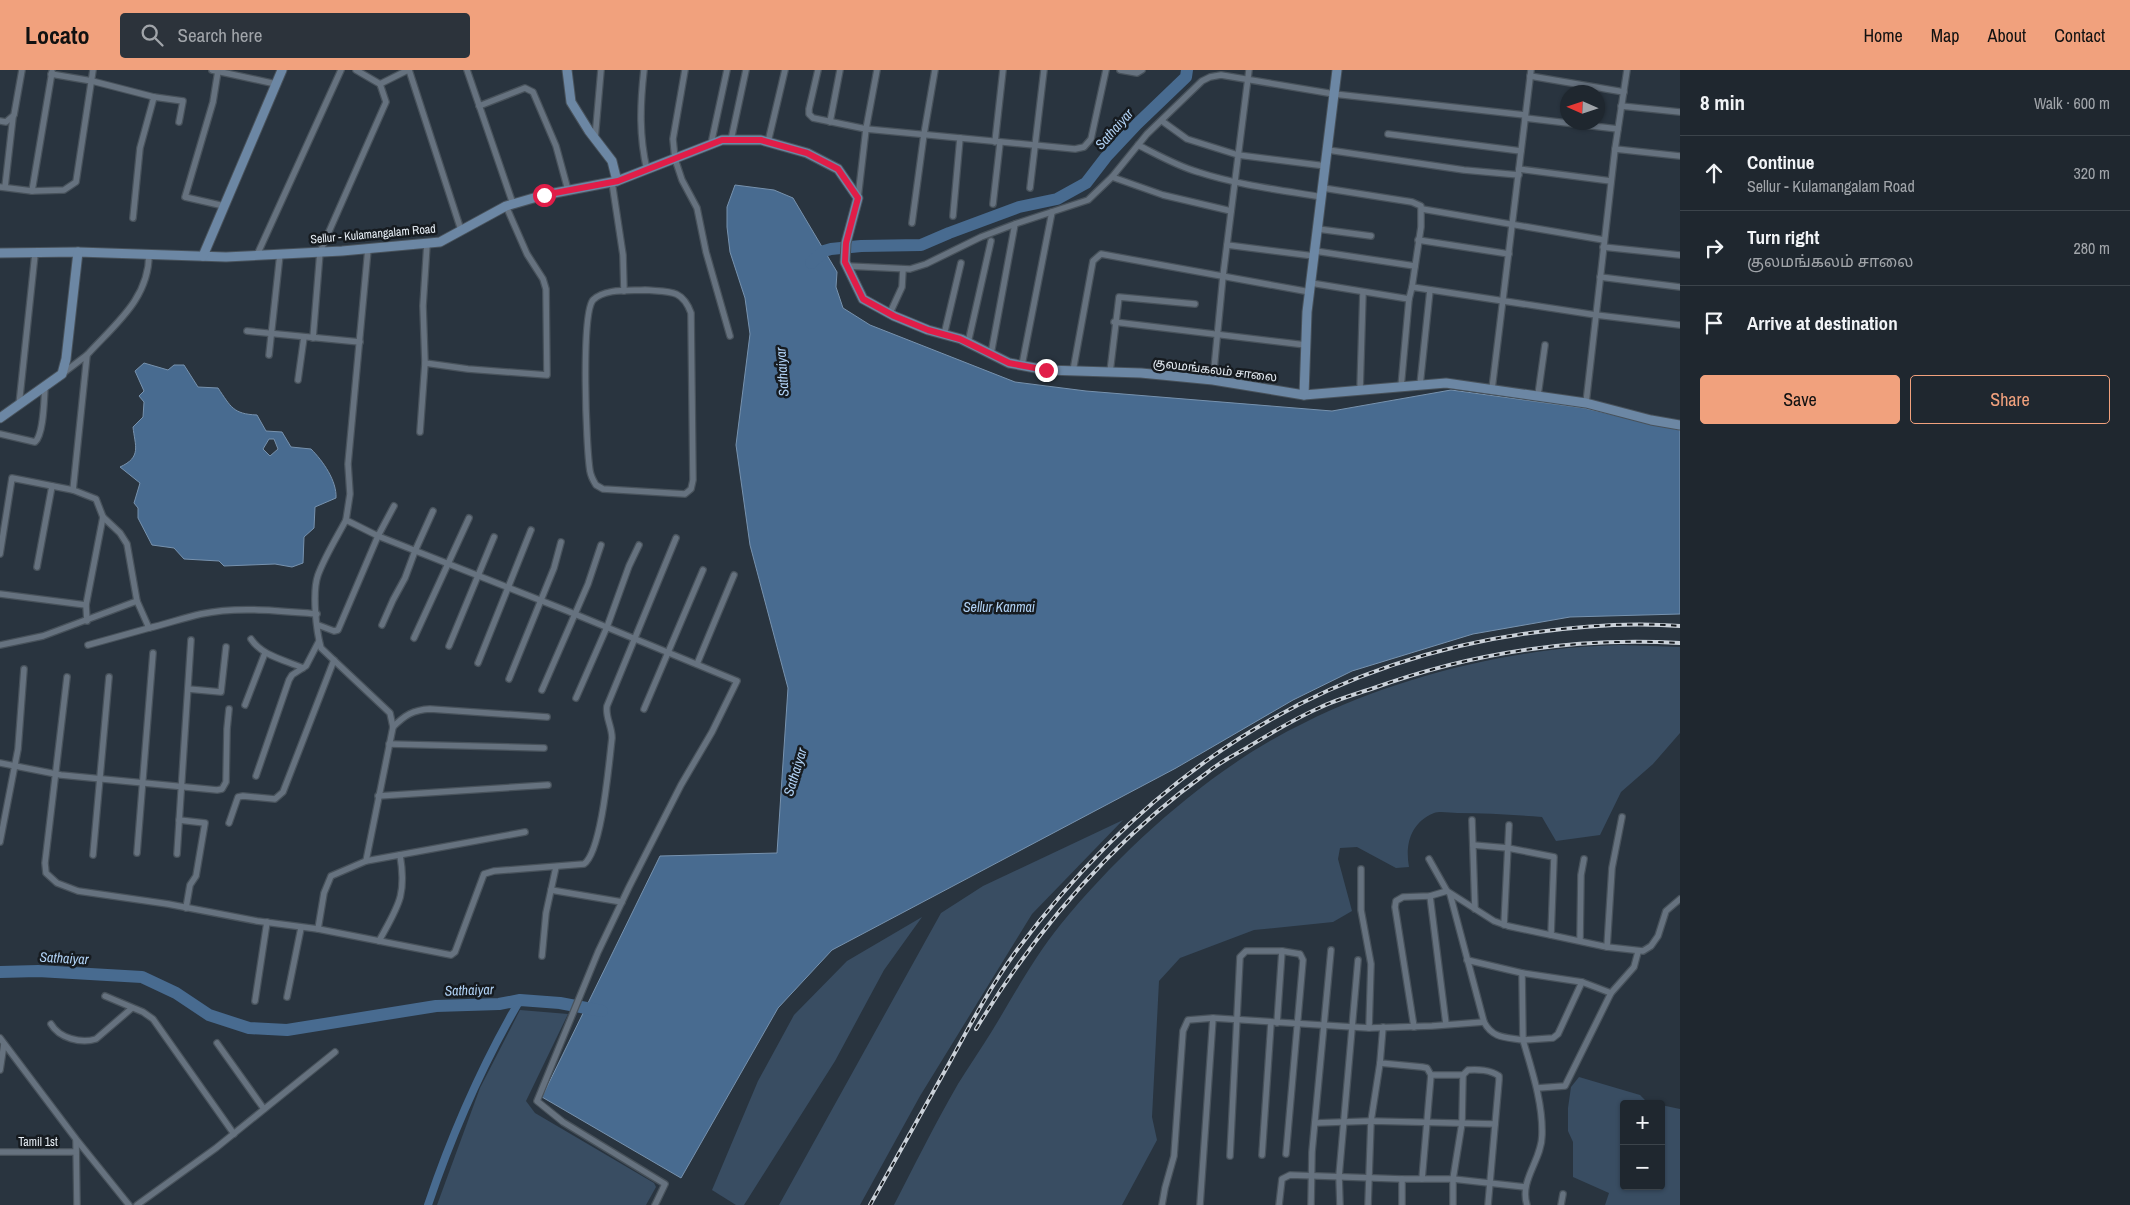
<!DOCTYPE html>
<html lang="en">
<head>
<meta charset="utf-8">
<style>
	:root { --surface:#1f272f; --page:#2c333b; --text:#f1f3f6; --muted:#a1a5aa; --line:#3c444b; --accent:#f1a17d }
	body { margin:0; font-family:"Archivo Narrow","Noto Sans Tamil",sans-serif; background:var(--page); color:var(--text) }
	.controls { position:absolute; right:15px; bottom:15px; display:grid; overflow:hidden; border-radius:5px; box-shadow:0 1px 4px #0004 }
	.controls button { width:45px; height:45px; display:grid; place-items:center; padding:0; border:0; border-bottom:1px solid var(--line); background:var(--surface); color:var(--text); font:25px sans-serif }
	.compass { position:absolute; left:1560px; top:15px; width:45px; height:45px; border-radius:50%; background:var(--surface); box-shadow:0 1px 4px #0004; rotate:273deg }
	.stop { position:absolute; width:15px; height:15px; margin:-11px; border:4px solid #e11d48; border-radius:50%; background:#fff }
	.stop.end { background:#e11d48; border-color:#fff; box-shadow:0 1px 5px #0008 }
	.list { margin:0; padding:0; list-style:none }
	h2 { display:flex; justify-content:space-between; align-items:center; height:65px; margin:0; padding:0 20px; font-size:21px }
	h2 small { font-size:16px; font-weight:400; color:var(--muted) }
	.list li { display:grid; grid-template-columns:32px 1fr auto; gap:15px; align-items:center; box-sizing:border-box; height:75px; padding:0 20px; border-top:1px solid var(--line) }
	.list b { display:block; font-size:19px; white-space:nowrap }
	.list p { margin:0; font-size:16px; white-space:nowrap; color:var(--muted) }
	.list em { font-size:16px; font-style:normal; color:var(--muted) }
	.actions { display:flex; gap:10px; padding:15px 20px }
	.actions a { flex:1; padding:11px 0; border:1px solid var(--accent); border-radius:5px; text-align:center; font-size:18px; color:var(--accent) }
	.actions .main { background:var(--accent); color:#111 }
	.icon { flex:none; width:28px; height:28px; fill:none; stroke:currentColor; stroke-width:2; stroke-linecap:round; stroke-linejoin:round }
	.map { position:relative; flex:none; width:1680px; height:1135px; overflow:hidden }
	header { display:flex; align-items:center; gap:30px; box-sizing:border-box; height:70px; padding:0 25px; background:var(--accent); color:#111 }
	header strong { font-size:24px }
	nav { display:flex; gap:28px; margin-inline-start:auto; font-size:18px }
	.search { width:350px; height:45px; background:var(--page); display:flex; align-items:center; gap:12px; box-sizing:border-box; padding:0 18px; border-radius:5px; color:var(--muted); font-size:19px }
	main { display:flex }
	aside { flex:1; background:var(--surface) }
	.map>svg:first-child { display:block }
</style>
</head>
<body>
<header>
<strong>Locato</strong>
<div class="search"><svg class="icon" aria-label="search" viewBox="0 0 24 24"><circle cx="10" cy="10" r="6"/><path d="M15 15l6 6"/></svg>Search here</div>
<nav><a>Home</a><a>Map</a><a>About</a><a>Contact</a></nav>
</header>
<main>
<div class="map">
<svg width="1680" height="1135" viewBox="0 0 1680 1135">
	<rect width="100%" height="100%" fill="#29343f"/>
	<g fill="#394d62">
		<path d="M 1619,575 L 1680,577 L 1680,663 L 1653,694 L 1621,722 L 1600,765 L 1556,771 L 1542,747 C 1514,745 1486,743 1457,743 C 1451,743 1440,741 1434,743 C 1410,753 1405,775 1409,797 L 1396,798 L 1357,777 L 1340,778 L 1338,789 L 1352,841 L 1333,852 L 1254,860 L 1180,888 L 1159,911 L 1152,1047 L 1157,1070 L 1122,1135 L 894,1135 C 915,1094 935,1054 958,1014 C 969,996 981,979 992,961 C 1014,925 1034,887 1061,854 C 1124,777 1214,696 1304,653 C 1380,615 1466,591 1551,580 C 1574,577 1597,576 1619,575 Z"/>
		<path d="M 1123,750 L 1032,844 L 920,1026 L 860,1135 L 779,1135 L 941,843 L 983,816 Z"/>
		<path d="M 922,847 L 884,900 L 835,991 L 744,1135 L 736,1135 L 712,1120 L 758,1011 L 794,945 L 847,891 Z"/>
		<path d="M 520,940 L 568,944 L 526,1031 L 535,1043 L 654,1113 L 656,1117 L 646,1135 L 437,1135 L 480,1018 Z"/>
		<path d="M 1579,1007 L 1640,1025 L 1645,1030 L 1657,1034 L 1624,1034 L 1624,1116 L 1661,1116 L 1661,1035 L 1680,1039 L 1680,1135 L 1605,1135 L 1609,1123 L 1573,1107 L 1573,1072 L 1568,1061 L 1568,1038 L 1571,1017 Z"/>
	</g>
	<g fill="#486b90" stroke="#7792ae" fill-rule="evenodd">
		<path d="M 735,115 L 774,120 L 793,128 L 837,202 L 836,217 L 843,238 L 870,255 L 1015,312 L 1086,321 L 1332,341 L 1451,320 L 1584,338 L 1680,360 L 1680,544 L 1570,547 L 1473,564 L 1352,601 L 1293,630 L 1176,698 L 832,880 L 778,938 L 681,1108 L 542,1027 L 660,786 L 777,783 L 788,618 L 750,475 L 736,375 L 750,264 L 745,228 L 730,182 L 727,157 L 727,137 Z"/>
		<path d="M 144,293 L 168,300 L 174,295 L 184,295 L 198,317 L 218,318 C 231,337 233,344 257,345 L 266,361 L 282,362 L 291,377 L 311,379 C 323,391 337,411 336,428 L 315,437 L 314,458 L 304,467 L 303,493 L 292,497 L 275,494 L 224,496 L 219,491 L 184,489 L 174,478 L 152,475 L 138,448 L 138,438 L 134,433 L 140,413 L 120,397 C 142,387 135,376 133,357 L 143,347 L 144,332 L 139,326 L 144,321 L 135,301 ZM 269,369 L 274,369 L 278,379 L 270,386 L 263,379 Z"/>
	</g>
	<g fill="none" stroke-linecap="round" stroke-linejoin="round">
		<path stroke="#486b90" stroke-width="8" d="M 428,1135 C 452,1064 482,995 520,930"/>
		<g stroke="#486b90" stroke-width="12">
			<path d="M 811,193 L 824,181 L 831,179 L 861,176 L 921,175 L 949,163 L 1019,137 L 1057,129 L 1086,113 L 1106,87 L 1137,54 L 1186,7 L 1187,0"/>
			<path d="M 0,902 L 38,901 L 142,907 L 176,923 L 209,945 L 249,958 L 287,960 L 436,936 L 499,934 L 520,930 L 560,933 L 602,941"/>
		</g>
		<defs>
			<g id="street">
				<path d="M 212,0 L 276,14"/>
				<path d="M 409,0 L 461,160"/>
				<path d="M 467,0 L 513,134"/>
				<path d="M 644,0 C 640,35 639,66 647,100"/>
				<path d="M 685,0 L 673,69 L 675,89 L 682,110 L 697,138 L 706,182 L 730,266"/>
				<path d="M 818,0 L 809,39 L 809,44 L 813,48 L 866,59 L 1075,79 L 1084,77 L 1091,69 L 1106,0"/>
				<path d="M 1120,0 L 1137,3 L 1142,0"/>
				<path d="M 218,1 L 213,32 L 185,127 L 224,136"/>
				<path d="M 51,4 L 92,11 L 154,27 L 140,78 L 133,148"/>
				<path d="M 1530,6 L 1624,22"/>
				<path d="M 380,14 L 408,0"/>
				<path d="M 154,27 L 183,31 L 179,52"/>
				<path d="M 479,36 L 525,18 L 533,22 L 556,76 L 568,120"/>
				<path d="M 1621,36 L 1680,42"/>
				<path d="M 1525,48 L 1618,59"/>
				<path d="M 0,51 L 6,52 L 14,45 L 22,0"/>
				<path d="M 1162,51 L 1187,69 L 1238,85 L 1326,96"/>
				<path d="M 830,52 L 840,0"/>
				<path d="M 1388,64 L 1521,81"/>
				<path d="M 595,69 L 601,0"/>
				<path d="M 731,70 L 746,0"/>
				<path d="M 768,72 L 785,0"/>
				<path d="M 995,72 L 1003,0"/>
				<path d="M 711,74 L 727,0"/>
				<path d="M 1138,75 C 1158,85 1177,96 1198,102 C 1238,115 1280,120 1322,127"/>
				<path d="M 1615,79 L 1680,86"/>
				<path d="M 1328,80 L 1464,100 L 1519,105"/>
				<path d="M 1519,99 L 1611,111"/>
				<path d="M 1112,107 L 1163,125 L 1231,141"/>
				<path d="M 612,112 L 623,185 L 624,221"/>
				<path d="M 0,117 L 32,121 L 52,2"/>
				<path d="M 5,117 L 13,47"/>
				<path d="M 1030,118 L 1044,0"/>
				<path d="M 1323,118 L 1412,132 L 1421,136 L 1421,157 L 1412,217"/>
				<path d="M 32,121 L 64,120 L 76,112 L 93,0"/>
				<path d="M 858,128 L 866,59 L 877,0"/>
				<path d="M 993,134 L 1000,73"/>
				<path d="M 1422,139 L 1604,170"/>
				<path d="M 953,146 L 960,68"/>
				<path d="M 912,153 L 924,64 L 935,0"/>
				<path d="M 1318,159 L 1371,166"/>
				<path d="M 1418,170 L 1509,184"/>
				<path d="M 427,174 L 423,236 L 425,293 L 468,299 L 547,305 L 546,219 L 543,209 L 527,184 L 506,136"/>
				<path d="M 1227,175 L 1314,186"/>
				<path d="M 1603,177 L 1680,185"/>
				<path d="M 368,179 L 348,394 L 350,424 L 346,450 L 378,466 L 394,436"/>
				<path d="M 1315,181 L 1415,196"/>
				<path d="M 257,185 L 341,0"/>
				<path d="M 847,196 L 910,199 L 926,194 L 981,167 L 1015,154"/>
				<path d="M 1600,207 L 1680,217"/>
				<path d="M 1311,213 L 1409,229 L 1412,217 L 1596,245 L 1680,255"/>
				<path d="M 645,220 C 668,222 682,218 691,243 L 693,410 L 691,419 L 685,424 L 603,419 L 596,415 C 593,410 591,407 590,401 C 586,377 581,245 593,230 C 605,218 630,221 645,220 Z"/>
				<path d="M 890,243 L 902,217 L 903,199"/>
				<path d="M 1114,252 L 1306,275"/>
				<path d="M 247,261 L 360,272"/>
				<path d="M 944,265 L 961,193"/>
				<path d="M 313,268 L 320,182 L 386,32 L 380,14 L 356,0"/>
				<path d="M 968,273 L 991,171"/>
				<path d="M 991,284 L 1015,154 L 1088,130 L 1112,107 L 1147,64 L 1202,11 L 1210,7 L 1221,5 L 1334,24 L 1525,45"/>
				<path d="M 87,285 C 115,254 149,229 149,184"/>
				<path d="M 269,285 L 280,184"/>
				<path d="M 1022,295 L 1052,142"/>
				<path d="M 1073,301 L 1093,191 L 1101,184 L 1310,222"/>
				<path d="M 1110,302 L 1119,227 L 1195,234"/>
				<path d="M 62,304 L 87,285 L 73,420 L 96,429 L 103,447 L 86,535"/>
				<path d="M 298,310 L 304,267"/>
				<path d="M 1213,310 L 1223,206 L 1249,0"/>
				<path d="M 1420,315 L 1430,220"/>
				<path d="M 1401,317 L 1409,229"/>
				<path d="M 1492,319 L 1531,0"/>
				<path d="M 1360,320 L 1363,222"/>
				<path d="M 1538,325 L 1545,275"/>
				<path d="M 1586,333 L 1615,79 L 1627,0"/>
				<path d="M 19,335 L 35,184"/>
				<path d="M 420,362 L 425,293"/>
				<path d="M 0,364 L 35,372 C 44,364 44,329 45,317"/>
				<path d="M 103,447 L 120,463 L 127,474 L 137,531"/>
				<path d="M 0,484 L 12,408 L 73,420"/>
				<path d="M 37,497 L 52,416"/>
				<path d="M 0,524 L 86,535 L 87,551"/>
				<path d="M 318,555 L 334,561 L 338,560 L 378,466 L 565,540 L 737,611 L 712,662 L 681,715 L 629,817 L 598,882 L 537,1031 L 563,1052 L 665,1114 L 655,1135"/>
				<path d="M 382,555 L 393,530 L 405,508 L 415,481 L 433,441"/>
				<path d="M 414,568 L 469,448"/>
				<path d="M 251,569 C 262,586 285,590 303,598"/>
				<path d="M 0,575 L 43,566 L 137,531 L 149,558 C 166,554 183,548 201,544 C 238,536 279,541 317,544"/>
				<path d="M 88,575 L 149,558"/>
				<path d="M 449,576 L 494,467"/>
				<path d="M 478,593 L 531,460"/>
				<path d="M 697,594 L 734,505"/>
				<path d="M 67,607 L 45,793 L 46,803 L 57,813 L 78,821 L 168,834 L 257,851 L 318,859 L 451,885 L 455,882 L 484,804 L 494,801 L 584,794 C 602,781 609,692 612,668 C 612,656 605,647 607,636 L 676,468"/>
				<path d="M 509,609 L 554,498 L 561,472"/>
				<path d="M 188,619 L 221,622 L 226,577"/>
				<path d="M 542,620 L 588,514 L 601,475"/>
				<path d="M 576,628 L 607,557 L 629,496 L 639,475"/>
				<path d="M 245,635 L 265,583"/>
				<path d="M 644,639 L 703,500"/>
				<path d="M 393,657 C 405,645 413,640 430,639 L 547,647"/>
				<path d="M 389,674 L 544,678"/>
				<path d="M 0,693 L 61,705 L 217,720 L 222,719 L 226,712 L 227,659 L 229,639"/>
				<path d="M 256,706 L 289,610 L 292,605 L 306,596 L 319,571"/>
				<path d="M 378,726 L 548,715"/>
				<path d="M 179,750 L 205,753 L 196,806 L 190,815 L 186,838"/>
				<path d="M 1472,750 L 1475,839"/>
				<path d="M 229,753 L 238,727 L 243,726 L 275,729 L 283,722 L 334,590"/>
				<path d="M 0,772 L 18,679 L 24,599"/>
				<path d="M 1473,775 L 1508,778 L 1554,787 L 1551,865"/>
				<path d="M 137,783 L 153,583"/>
				<path d="M 177,784 L 191,570"/>
				<path d="M 93,785 L 109,607"/>
				<path d="M 1429,789 L 1447,821 L 1494,851 L 1508,856 L 1607,877 L 1643,881 L 1651,876 L 1658,866 L 1666,841 L 1680,829"/>
				<path d="M 366,791 L 525,762"/>
				<path d="M 1361,799 L 1361,840 L 1371,894 L 1369,958"/>
				<path d="M 551,820 L 622,832"/>
				<path d="M 1450,824 L 1484,952 C 1493,969 1506,967 1523,970 C 1532,1001 1543,1033 1542,1065 C 1542,1090 1519,1110 1527,1135"/>
				<path d="M 1430,826 L 1446,954"/>
				<path d="M 1504,855 L 1509,755"/>
				<path d="M 318,859 L 324,823 L 331,806 L 366,791 L 393,657 L 390,643 L 321,578 C 316,560 312,522 318,505 C 325,486 337,467 346,450"/>
				<path d="M 1580,870 L 1581,805 L 1584,789"/>
				<path d="M 379,871 C 398,836 407,826 400,785"/>
				<path d="M 1607,877 L 1612,798 L 1622,747"/>
				<path d="M 1282,881 L 1300,884 L 1303,890 L 1286,1084"/>
				<path d="M 542,886 L 546,843 L 556,797"/>
				<path d="M 1467,890 L 1522,903 L 1582,912"/>
				<path d="M 1522,903 L 1523,970 L 1553,968 L 1558,964 L 1582,912 L 1611,923"/>
				<path d="M 105,926 L 143,942 L 153,949 L 234,1064"/>
				<path d="M 287,927 L 301,858"/>
				<path d="M 255,931 L 267,852"/>
				<path d="M 51,954 C 59,968 81,974 96,969 L 132,938"/>
				<path d="M 1383,957 L 1380,993 L 1422,997 L 1427,998 L 1431,1005 L 1422,1109"/>
				<path d="M 1414,957 L 1395,837 L 1396,831 L 1403,827 L 1430,826 L 1447,821"/>
				<path d="M 0,968 L 76,1069 L 129,1135"/>
				<path d="M 217,973 L 264,1039"/>
				<path d="M 0,1000 L 4,974"/>
				<path d="M 1431,1005 L 1463,1005"/>
				<path d="M 1537,1018 L 1565,1016 L 1611,923 L 1634,897 L 1638,882"/>
				<path d="M 1315,1053 L 1371,1051 L 1495,1054"/>
				<path d="M 76,1070 L 77,1135"/>
				<path d="M 0,1082 L 76,1082"/>
				<path d="M 1262,1085 L 1271,953"/>
				<path d="M 1230,1086 L 1240,887 L 1246,881 L 1282,881 L 1277,953"/>
				<path d="M 1402,1109 L 1402,1135"/>
				<path d="M 137,1135 L 216,1078 L 335,982"/>
				<path d="M 1162,1135 L 1165,1118 L 1174,1086 L 1183,961 L 1188,950 L 1213,948 L 1369,958 L 1432,956 L 1484,952"/>
				<path d="M 1200,1135 L 1213,948"/>
				<path d="M 1279,1135 L 1282,1109 L 1290,1105 L 1402,1109 L 1453,1109 L 1525,1117"/>
				<path d="M 1311,1135 L 1312,1082 L 1331,880"/>
				<path d="M 1340,1135 L 1339,1106 L 1358,890"/>
				<path d="M 1368,1135 L 1371,1051 L 1380,993"/>
				<path d="M 1453,1135 L 1453,1109 L 1462,1053 L 1463,1005 L 1468,1000 C 1477,999 1491,1000 1499,1006 L 1499,1010 L 1488,1135"/>
				<path d="M 1561,1135 L 1563,1124"/>
			</g>
			<g id="secondary">
				<path d="M 567,0 L 571,32 L 589,61 L 612,91 L 617,111"/>
				<path d="M 0,183 L 78,182 L 226,187 L 342,181 L 440,172 L 506,136 L 544,125 L 617,111 L 722,70 L 761,70 L 807,83 L 838,99 L 858,128 L 846,173 L 845,192 L 863,229 L 894,246 L 928,260 L 961,269 L 1009,293 L 1046,300 L 1141,303 L 1213,310 L 1304,325 L 1446,313 L 1586,333 L 1651,350 L 1680,355"/>
				<path d="M 203,186 L 282,0"/>
				<path d="M 1304,325 L 1307,242 L 1337,0"/>
				<path d="M 0,348 L 62,304 L 66,289 L 78,182"/>
			</g>
		</defs>
		<use href="#street" stroke="#48525b" stroke-width="8"/>
		<use href="#secondary" stroke="#48525b" stroke-width="11"/>
		<use href="#street" stroke="#66727f" stroke-width="5.5"/>
		<use href="#secondary" stroke="#6c87a4" stroke-width="9"/>
		<defs>
			<g id="rail">
				<path d="M 976,959 C 1036,860 1113,770 1208,702 C 1220,692 1235,685 1248,677 C 1271,663 1294,649 1319,638 C 1335,630 1353,625 1371,619 C 1470,583 1575,567 1680,573"/>
				<path d="M 870,1135 C 897,1087 924,1038 951,990 C 971,953 992,914 1017,880 C 1147,706 1313,593 1530,563 C 1579,556 1631,552 1680,556"/>
			</g>
		</defs>
		<use href="#rail" stroke="#cad1d9" stroke-width="4"/>
		<use href="#rail" stroke="#161b20" stroke-width="2" stroke-dasharray="5.5" stroke-linecap="butt"/>
	</g>
	<g fill="none" stroke-linecap="round" stroke-linejoin="round">
		<path stroke="#e11d48" stroke-width="6" d="M 544,125 L 618,111 L 722,70 L 761,70 L 807,83 L 838,99 L 858,128 L 846,173 L 845,192 L 863,229 L 894,246 L 928,260 L 960,269 L 1009,293 L 1046,300"/>
	</g>
	<g text-anchor="middle" dominant-baseline="central" stroke-width="5" stroke-linejoin="round" paint-order="stroke">
		<g font-size="12" fill="#e6edf4" stroke="#161b20">
			<text transform="translate(373 164) rotate(-5)">Sellur - Kulamangalam Road</text>
			<text transform="translate(1215 300) rotate(7)">குலமங்கலம் சாலை</text>
			<text x="38" y="1072">Tamil 1st</text>
		</g>
		<g font-size="14" font-style="italic" fill="#b1d2f5" stroke="#161b20">
			<text transform="translate(1114 59) rotate(-48)">Sathaiyar</text>
			<text transform="translate(782 302) rotate(-94)">Sathaiyar</text>
			<text x="999" y="537">Sellur Kanmai</text>
			<text transform="translate(795 702) rotate(-73)">Sathaiyar</text>
			<text transform="translate(64 888) rotate(3)">Sathaiyar</text>
			<text transform="translate(469 920) rotate(-2)">Sathaiyar</text>
		</g>
	</g>
</svg>
<div class="controls">
<button>+</button>
<button>−</button>
</div>
<svg class="compass" viewBox="-18 -18 36 36"><path d="M0-13l5 13h-10z" fill="#e53935"/><path d="M0 13l5-13h-10z" fill="#a1a5aa"/></svg>
<div class="stop" style="left:544px;top:125px"></div>
<div class="stop end" style="left:1046px;top:300px"></div>
</div>
<aside>
<h2>8 min<small>Walk · 600 m</small></h2>
<ul class="list">
<li><svg class="icon" aria-label="ahead" viewBox="0 0 24 24"><path d="M12 20V5M6 11l6-6 6 6"/></svg><div><b>Continue</b><p>Sellur - Kulamangalam Road</p></div><em>320 m</em></li>
<li><svg class="icon" aria-label="right" viewBox="0 0 24 24"><path d="M7 20v-9h11M14 6l5 5-5 5"/></svg><div><b>Turn right</b><p>குலமங்கலம் சாலை</p></div><em>280 m</em></li>
<li><svg class="icon" aria-label="arrive" viewBox="0 0 24 24"><path d="M6 21V4h12l-3 4 3 4H6"/></svg><div><b>Arrive at destination</b></div></li>
</ul>
<div class="actions"><a class="main">Save</a><a>Share</a></div>
</aside>
</main>
</body>
</html>
